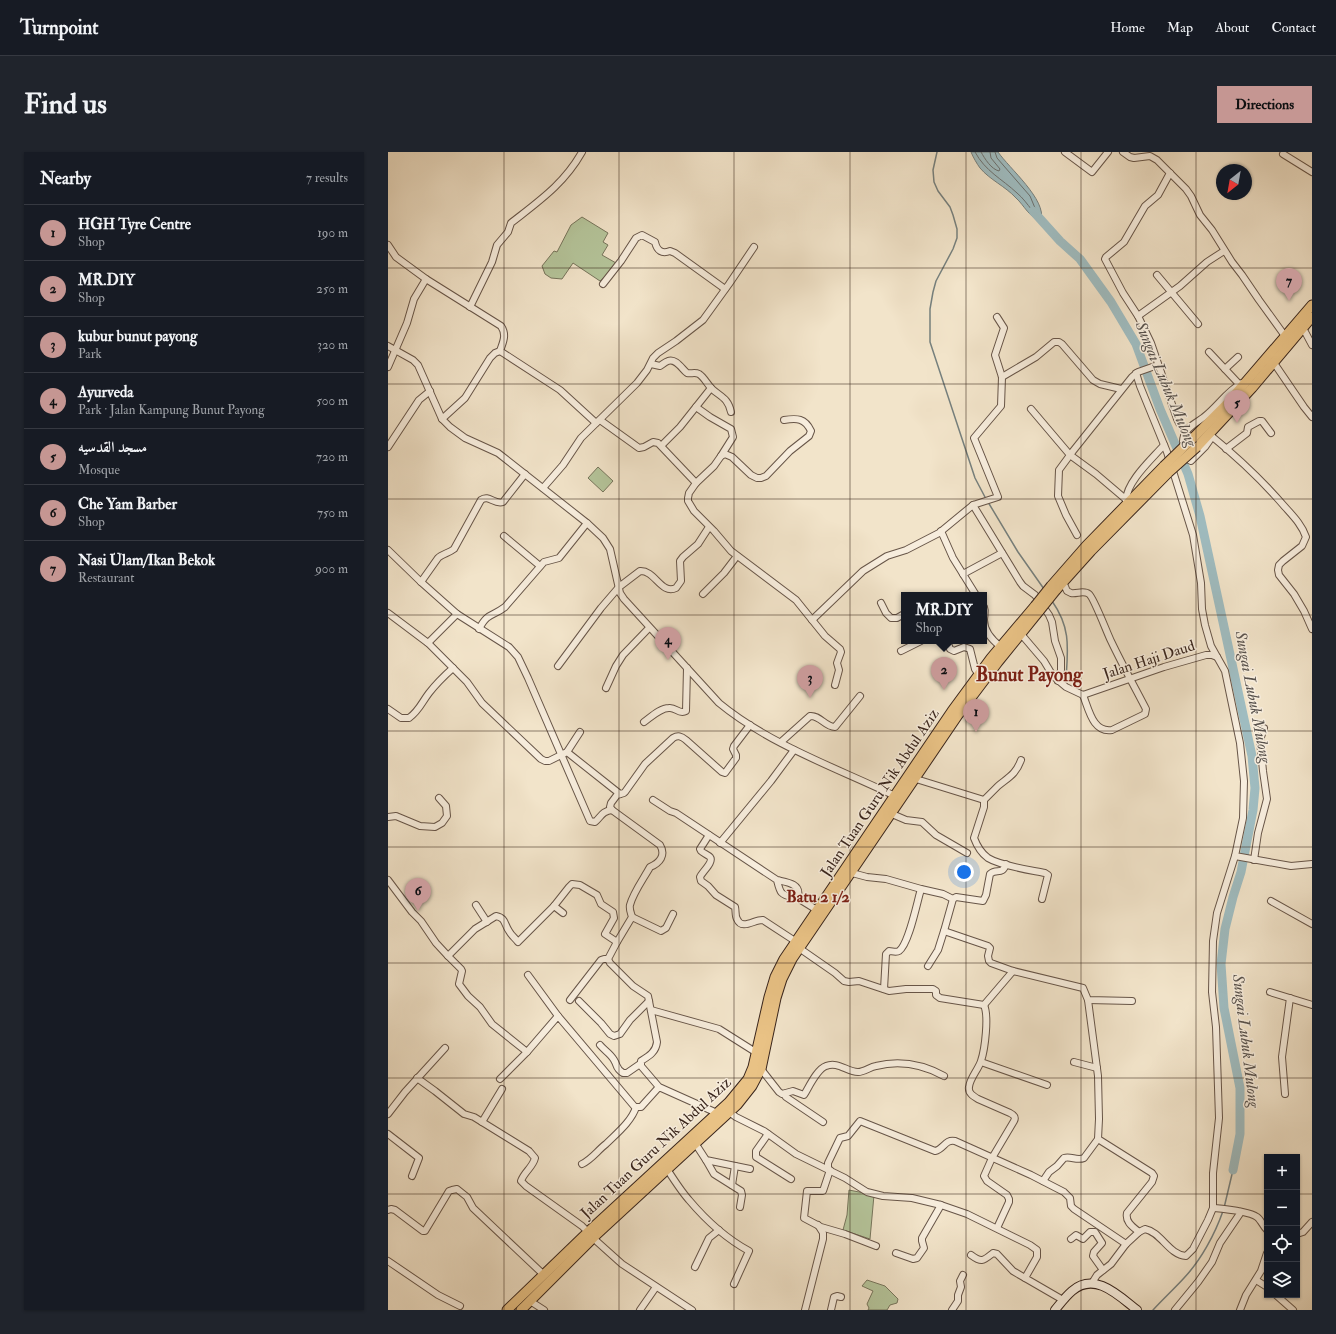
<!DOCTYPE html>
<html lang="en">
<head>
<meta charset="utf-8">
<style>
	:root { --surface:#171b24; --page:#20242c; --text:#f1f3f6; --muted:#9ea1a6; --line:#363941; --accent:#c59692 }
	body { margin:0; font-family:"IM FELL Double Pica",Amiri,serif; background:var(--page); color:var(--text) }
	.controls { position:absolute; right:12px; bottom:12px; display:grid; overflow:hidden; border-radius:0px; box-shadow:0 1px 3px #0004 }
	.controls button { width:36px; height:36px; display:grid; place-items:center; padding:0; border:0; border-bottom:1px solid var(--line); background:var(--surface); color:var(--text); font:20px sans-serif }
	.compass { position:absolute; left:828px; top:12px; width:36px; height:36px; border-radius:50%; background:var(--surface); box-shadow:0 1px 3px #0004; rotate:211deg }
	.you { position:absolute; left:576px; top:720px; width:14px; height:14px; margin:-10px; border:3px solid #fff; border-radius:50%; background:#1a73e8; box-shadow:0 0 0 6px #1a73e833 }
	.badge { display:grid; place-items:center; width:26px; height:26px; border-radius:50%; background:var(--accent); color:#111; font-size:13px; font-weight:700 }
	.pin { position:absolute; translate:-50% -33px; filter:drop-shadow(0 1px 2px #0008) }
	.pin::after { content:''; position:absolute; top:21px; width:14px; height:12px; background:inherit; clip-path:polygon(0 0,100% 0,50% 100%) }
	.popup { position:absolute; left:513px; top:440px; width:86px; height:52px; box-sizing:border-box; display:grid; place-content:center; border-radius:0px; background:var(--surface); filter:drop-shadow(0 1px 3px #0005); font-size:13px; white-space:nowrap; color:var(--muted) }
	.popup b { font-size:15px; color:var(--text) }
	.popup::after { content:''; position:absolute; left:50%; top:100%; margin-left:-8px; border:8px solid transparent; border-top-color:var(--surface) }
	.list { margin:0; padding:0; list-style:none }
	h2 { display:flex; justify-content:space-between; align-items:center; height:52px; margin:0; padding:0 16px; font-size:17px }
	h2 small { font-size:13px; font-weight:400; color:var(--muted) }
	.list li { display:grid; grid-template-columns:26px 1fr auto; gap:12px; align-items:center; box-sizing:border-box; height:56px; padding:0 16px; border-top:1px solid var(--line) }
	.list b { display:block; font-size:15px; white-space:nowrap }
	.list p { margin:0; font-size:13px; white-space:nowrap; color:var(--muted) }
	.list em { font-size:13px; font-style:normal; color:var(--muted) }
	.icon { flex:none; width:22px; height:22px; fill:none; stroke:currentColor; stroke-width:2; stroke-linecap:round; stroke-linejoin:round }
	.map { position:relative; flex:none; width:924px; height:1158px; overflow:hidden; border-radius:0px }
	header { display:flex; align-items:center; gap:24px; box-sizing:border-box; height:56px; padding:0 20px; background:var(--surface); border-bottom:1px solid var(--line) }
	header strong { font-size:19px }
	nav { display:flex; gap:22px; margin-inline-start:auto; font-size:14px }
	.intro { display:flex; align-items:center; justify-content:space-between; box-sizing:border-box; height:96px; padding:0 24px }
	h1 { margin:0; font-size:28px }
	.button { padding:10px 18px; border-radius:0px; background:var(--accent); color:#111; font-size:14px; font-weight:700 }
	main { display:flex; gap:24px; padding:0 24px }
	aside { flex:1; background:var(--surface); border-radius:0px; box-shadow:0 1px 3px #0004 }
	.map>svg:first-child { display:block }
</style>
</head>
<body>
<header>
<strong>Turnpoint</strong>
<nav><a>Home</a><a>Map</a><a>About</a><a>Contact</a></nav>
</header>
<div class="intro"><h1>Find us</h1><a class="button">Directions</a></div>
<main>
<aside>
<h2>Nearby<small>7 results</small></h2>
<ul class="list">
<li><span class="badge">1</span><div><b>HGH Tyre Centre</b><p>Shop</p></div><em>190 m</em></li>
<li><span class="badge">2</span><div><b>MR.DIY</b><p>Shop</p></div><em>250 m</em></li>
<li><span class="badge">3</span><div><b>kubur bunut payong</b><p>Park</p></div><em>320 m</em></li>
<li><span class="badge">4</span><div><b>Ayurveda</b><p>Park · Jalan Kampung Bunut Payong</p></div><em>500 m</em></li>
<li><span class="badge">5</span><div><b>مسجد القدسيه</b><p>Mosque</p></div><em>720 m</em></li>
<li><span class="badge">6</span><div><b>Che Yam Barber</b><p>Shop</p></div><em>750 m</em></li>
<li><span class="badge">7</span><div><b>Nasi Ulam/Ikan Bekok</b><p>Restaurant</p></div><em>900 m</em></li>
</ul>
</aside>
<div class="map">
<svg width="924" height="1158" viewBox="0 0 924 1158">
	<rect width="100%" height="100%" fill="#f2e4ca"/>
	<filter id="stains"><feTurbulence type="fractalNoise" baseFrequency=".005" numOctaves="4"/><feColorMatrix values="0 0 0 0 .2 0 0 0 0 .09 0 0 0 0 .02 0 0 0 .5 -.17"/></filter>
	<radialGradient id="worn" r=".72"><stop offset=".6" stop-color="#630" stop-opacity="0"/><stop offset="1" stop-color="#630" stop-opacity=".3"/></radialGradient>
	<g fill="#b5c59b" stroke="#77755c">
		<path d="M 194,65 L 220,81 L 215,90 L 220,93 L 214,103 L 228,111 L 223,119 L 212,129 L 185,111 L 174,127 L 163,126 L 157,122 L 154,114 L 166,99 L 169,100 L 183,73 Z"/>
		<path d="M 210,315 L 225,329 L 215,340 L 200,326 Z"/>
		<path d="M 461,1038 L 486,1043 L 482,1087 L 455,1078 L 459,1063 Z"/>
		<path d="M 479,1128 L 497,1134 L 510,1147 L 509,1151 L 502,1153 L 499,1158 L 480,1158 L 481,1156 L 479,1152 L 485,1139 L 474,1134 Z"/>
	</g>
	<path fill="#9fbcc0" stroke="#76807e" d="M 583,0 L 610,0 C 621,16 659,48 653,68 C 642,67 636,53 628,46 C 617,34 602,28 592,16 C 589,12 585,5 583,0 Z"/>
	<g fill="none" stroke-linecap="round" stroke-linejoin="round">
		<g stroke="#6c706e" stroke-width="1">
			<path d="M 587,0 C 597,19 614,27 629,41 C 635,46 639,52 644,58 L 646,58 L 647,56 L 642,44 L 609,6 L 607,0"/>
			<path d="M 593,0 C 597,7 603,17 611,19 L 612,17 L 603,6 L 602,0"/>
		</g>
		<g stroke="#76807e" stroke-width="1.5">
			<path d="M 549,0 L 545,18 L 546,30 L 550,39 L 562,55 L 565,63 L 569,77 L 569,86 L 565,97 L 548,129 L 545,140 L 542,157 L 542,190 L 587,326 L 598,347"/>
			<path d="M 600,350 L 630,400 L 656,437"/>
			<path d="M 664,449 C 683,476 680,496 678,527"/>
			<path d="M 836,1056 L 845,1018"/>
			<path d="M 765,1158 C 775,1147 786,1137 796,1126 C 813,1108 827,1082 835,1059"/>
		</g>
		<path stroke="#9fbcc0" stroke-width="9" d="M 645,59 L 672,89 L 692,107 L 723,150 L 748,192 L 772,257 L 800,322 L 812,364 L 864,604 L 867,636 L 865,658 L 853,720 L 845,745 L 837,777 L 833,812 L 836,856 L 852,936 L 852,982 L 845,1018"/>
		<defs>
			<g id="street">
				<path d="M 677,0 L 704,20 L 720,0"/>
				<path d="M 735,0 L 742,5 L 746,6 L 762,4 L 769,8 L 798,37 L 803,44 L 812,63 L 824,78 L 844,110 L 854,123 L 871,148 L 897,184"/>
				<path d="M 895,2 L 924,20"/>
				<path d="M 782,21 L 770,43 L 757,54 L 736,90 L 718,105 L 717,107 L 735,141 L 750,164 L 763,191 L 789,267 L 791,271 L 799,278"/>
				<path d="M 0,93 L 8,105 L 38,127 L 113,174 C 119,183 115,190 112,199 L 172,238 L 208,271"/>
				<path d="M 769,123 L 810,172"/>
				<path d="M 215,132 L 233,109 L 248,86 L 254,83 L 267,90 C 269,99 274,102 282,99 L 287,101 L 337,137"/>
				<path d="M 82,155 L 104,110 L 109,93 L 120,80 L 123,71 C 151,49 176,32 194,0"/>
				<path d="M 750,164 L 792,134 L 819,110 L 836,99"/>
				<path d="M 915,176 L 924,193"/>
				<path d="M 0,194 L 25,208 L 30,213 L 54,267 L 62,275 L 77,286 L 110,301 L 199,371 L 215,386 L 222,397 L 232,441 L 236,447 L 331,551 C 382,593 449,616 507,644"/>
				<path d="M 821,200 L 851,232"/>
				<path d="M 886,211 L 916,255 L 924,265"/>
				<path d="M 263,212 L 272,214 C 275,212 277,210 280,209 C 288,206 294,217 299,221 C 303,222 307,220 311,222 C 316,225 319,232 324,237 C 333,245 340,246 343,260"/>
				<path d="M 0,215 L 19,171 L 26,147 L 38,127"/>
				<path d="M 837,217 L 850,205"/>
				<path d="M 748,221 L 752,234 L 779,300 L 805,383 L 813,431 L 814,457 L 817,473 L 823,494 L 837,519 L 852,591 L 856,629 L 855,666 L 847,704 L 903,714 L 924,712"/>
				<path d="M 614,225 L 648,205 L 666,190 L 671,190 L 674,192 L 705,228 L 712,232 L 733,237"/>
				<path d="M 308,255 L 322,265 L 343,277 L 345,285 L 333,304"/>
				<path d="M 643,257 L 682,303 L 708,322 L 741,350"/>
				<path d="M 54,267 L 77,246 L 102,206 L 107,201 L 112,199"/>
				<path d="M 212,268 L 251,296 L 256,295 L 265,290 L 270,291 L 308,331 L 326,314 L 333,304 L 337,302 L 344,305 L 363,323 L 369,326 L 373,326 L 378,324 L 402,299 L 421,284 L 423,279 C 417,266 409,266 396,268"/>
				<path d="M 821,282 C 848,304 874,328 897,355 C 905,364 914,373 918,385 L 914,394 L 895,409 L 891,413 L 890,418 L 891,423 L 906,442 L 916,459 L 924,477"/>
				<path d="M 824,285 L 817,295 L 803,309 L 801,308 C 797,300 793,292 796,284 C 798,275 810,270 816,265 C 830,254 839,239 854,231"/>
				<path d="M 274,293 L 292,275 L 323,236"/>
				<path d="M 0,295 L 31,248 L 42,239"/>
				<path d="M 838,297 L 859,281 L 860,275 L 871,269 L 874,269 L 883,281"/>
				<path d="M 308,331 L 301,341 L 300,346 L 300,349 L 306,359 L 326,379 L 343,399 L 408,448 L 437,484 L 452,497 L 453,500 L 449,511 L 451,518 L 447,533"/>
				<path d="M 155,336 L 175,313 L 193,286 L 249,231 L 259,218 L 265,206 L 270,201 L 288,189 L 315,168 L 341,132 L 366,95"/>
				<path d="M 738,348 C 739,329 764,307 776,293"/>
				<path d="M 585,353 L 632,430 L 635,434 L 647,443 L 661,463 L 664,470 L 667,489 L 673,506 L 673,518 L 670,529"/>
				<path d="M 553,379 L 565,406 L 588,443"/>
				<path d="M 689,383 L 678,363 L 670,344 L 671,318 L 685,299 L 744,225 L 750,220 L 770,213"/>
				<path d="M 116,384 L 152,414"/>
				<path d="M 0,398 L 33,430 L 69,462 L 121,495 L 130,505 L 140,526 L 202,669 L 207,670 C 213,665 214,659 224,658"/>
				<path d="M 575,422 L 614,401"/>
				<path d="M 33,430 L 50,406 C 54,402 61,401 66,397 L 93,348 C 101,342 106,353 115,350 L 137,322"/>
				<path d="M 675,430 L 679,439 L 683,441 C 689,442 696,438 701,442 C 706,446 719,481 723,489 C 734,512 746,534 758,557 L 757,562 L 724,578 C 705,581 701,558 695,543"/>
				<path d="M 315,442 L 336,421 L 349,404"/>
				<path d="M 493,451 L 498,461 L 503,466 L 509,466 L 516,462"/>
				<path d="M 596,455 C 598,460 596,463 596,468 C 596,479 604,488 613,495"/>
				<path d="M 0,461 L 40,491 L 79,530 L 94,551 L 153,607 L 157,609 L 161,609 L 179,600 L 192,580"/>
				<path d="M 424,468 L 475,419 L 499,404 L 518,398 L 551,381 L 585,353 L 610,345 L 586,286 L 613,254 L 614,225 L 607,203 L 616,176 L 609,165"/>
				<path d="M 91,477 C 100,460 104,465 117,455 L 156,410 L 171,406 L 199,371"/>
				<path d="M 633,482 L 656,509 L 665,524 L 678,535 L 695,543 L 776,515 L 818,503 L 824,503 L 829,505"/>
				<path d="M 559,489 L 562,497 L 566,499 L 576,495 L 582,497 L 587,517 L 591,523"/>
				<path d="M 40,491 L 69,462"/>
				<path d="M 513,499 L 533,489"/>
				<path d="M 170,514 L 213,456 L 231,435 L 252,419 C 267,418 273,443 288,436 L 293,429 L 292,409 L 295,405 L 310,392 L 321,375"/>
				<path d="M 218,536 L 228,514 L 235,503 L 261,476"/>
				<path d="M 0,557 L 13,566 L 21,566 C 31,559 34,550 41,541 C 48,532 56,524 65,516"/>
				<path d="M 256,570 C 263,565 272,556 281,556 C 288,555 291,563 298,559 L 299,516"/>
				<path d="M 393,590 L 422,564 C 432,563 437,575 447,575 L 472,544"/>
				<path d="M 179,600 L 232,642"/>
				<path d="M 528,627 L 596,648 L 596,655 L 586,686 C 589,694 593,701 600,706 C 613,714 642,718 657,721 L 660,723 L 654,747"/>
				<path d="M 265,648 L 282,659 L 288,661 L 389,728 C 397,730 413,731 410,744 L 405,745 C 392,743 392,740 389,728"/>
				<path d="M 596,648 C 600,644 605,639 610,634 C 621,625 628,622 633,608"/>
				<path d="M 504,662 L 518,668 L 534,670 L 548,683 L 579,701"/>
				<path d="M 0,665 L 8,664 L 32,674 L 47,675 L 54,671 L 59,664 L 58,654 L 51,646"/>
				<path d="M 321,683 L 312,697 L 313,699 C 315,701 320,703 322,705 C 326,710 314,720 312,725 L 313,729 L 320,734 L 328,743 L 347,755 C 348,759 347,764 349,767 C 354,779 367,767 375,768 L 407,789"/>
				<path d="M 332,691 L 383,629 L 406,598"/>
				<path d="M 866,708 L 870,681 L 879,647 L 875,619 L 872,588 L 876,576"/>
				<path d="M 618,712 C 614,724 609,716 602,722 L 598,743 L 595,749 L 568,745 L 565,747 L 556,779 L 600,794 L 602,796 L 600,804 L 601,809 L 603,811 L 625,819 L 695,836 L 700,848 L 744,849"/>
				<path d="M 464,721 L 479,725 L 498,727 L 533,737 L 555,742 L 565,747"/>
				<path d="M 0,728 L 24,760 L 33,769 L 48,791 L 60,804"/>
				<path d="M 408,745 L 429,758"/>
				<path d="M 883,749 L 924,772"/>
				<path d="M 88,753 L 99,770"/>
				<path d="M 166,754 L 175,761"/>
				<path d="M 244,765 L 273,779 L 278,776 L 285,762"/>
				<path d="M 229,790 L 244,765 C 243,761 241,757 242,753 C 245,741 256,726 262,715 C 272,711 278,703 272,693 L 224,658 L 222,655 L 223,651 L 229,643 L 236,641 L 237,640 L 257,612 L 285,586 C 290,583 293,584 298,588 L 334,620 L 337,621 L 348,606 L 348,603 L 345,597 L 346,594 L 362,573"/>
				<path d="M 411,796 L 447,821 L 456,829 L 461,830 L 471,829 L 501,839 L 518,837 L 545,837 L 548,839 L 548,843 L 552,846 L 596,853"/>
				<path d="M 540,814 L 550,798 L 556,779"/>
				<path d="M 140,823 L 170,864"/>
				<path d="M 496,837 L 498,802 L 501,799 C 504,799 508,801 511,799 C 521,792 529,750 533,737"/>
				<path d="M 882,840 L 924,853"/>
				<path d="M 182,848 L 213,808 L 216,807 L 220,807"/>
				<path d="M 700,848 L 710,924 L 711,967 L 710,987 L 764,1021 L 766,1024 L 764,1030 L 739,1061 C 737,1070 745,1075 751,1080"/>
				<path d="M 191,849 L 213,871 L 222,882 L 226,884 L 232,882 L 242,868 L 261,849"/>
				<path d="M 596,853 C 601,864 597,897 593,909 C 590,918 582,926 581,935 C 580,941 585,944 590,947 L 622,961 C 626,963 628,965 626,969 L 604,1006 L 596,1024 L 599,1029 L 619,1043 L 621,1047 L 621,1050 L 609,1076"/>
				<path d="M 596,853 L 625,819"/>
				<path d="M 263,858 L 331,877 L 369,901"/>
				<path d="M 212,893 C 216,898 223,902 226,908 C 230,914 227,916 235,921 L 239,921 L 252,912"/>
				<path d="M 593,910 L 659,933"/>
				<path d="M 686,910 L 709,916"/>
				<path d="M 373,917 L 391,940 L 394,942 L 405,939 L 416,943 C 421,935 429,917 438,914 C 450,909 459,920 470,920 C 476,920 482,915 488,914 C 512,908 534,912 556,924"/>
				<path d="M 29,926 L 47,939 L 76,962 L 86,965 L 141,999 L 147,1006 C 145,1015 136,1020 133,1029 L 138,1034 L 194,1074 L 200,1080"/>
				<path d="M 112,927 L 139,900"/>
				<path d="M 271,935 L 253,955 L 248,955 L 246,954 L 170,864 L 139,900 L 104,872 L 92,855 L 80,844 L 71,832 L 74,819 L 73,817 L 60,804 L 87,777 L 108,764 C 118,766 116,772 121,779 C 123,783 127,786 130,790 L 166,754 L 181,735 L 184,732 L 192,733 L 209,743 L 213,752 L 225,760 L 226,766 L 217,782 L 229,790 L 220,807 L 222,811 L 245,834 L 260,844 L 269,890 C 268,900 261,904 253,909 L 253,914 L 271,935 L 329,961"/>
				<path d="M 396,942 L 398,945 L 435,970"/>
				<path d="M 897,942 L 894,905 L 902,846"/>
				<path d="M 341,960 L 348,965 L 376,979 L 408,1002 L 457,1026 L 479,1040 L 495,1044 L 524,1046 L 553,1053 L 579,1062 L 642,1093 L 649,1098 L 649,1105 L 637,1126 L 675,1148"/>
				<path d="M 0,962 L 17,940 L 57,896"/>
				<path d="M 94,970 L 114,937"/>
				<path d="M 0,982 L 31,1006 L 24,1024"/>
				<path d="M 380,982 L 368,999 L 368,1005 L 403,1027"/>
				<path d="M 307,991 L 318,1008 L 362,1017"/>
				<path d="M 318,1008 L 326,1022 L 353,1039 L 354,1043 L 352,1055"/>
				<path d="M 194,1012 C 204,1007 209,999 218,992 C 228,982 244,969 248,955"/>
				<path d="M 279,1017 C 286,1028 293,1039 301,1048 C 317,1067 339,1087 361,1099 L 346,1132"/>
				<path d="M 440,1017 L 440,1011 L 452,986 L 460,984 L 472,969 L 547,999 C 556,997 557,987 567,989 L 643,1023 L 676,1040 L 682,1046 L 683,1054 L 686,1057 L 738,1092"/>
				<path d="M 442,1018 L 435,1039 L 419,1039 L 416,1066 L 433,1075 L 457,1082 L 488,1094"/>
				<path d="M 655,1029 L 661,1020 L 669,1014 L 676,1006 C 683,1004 689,1009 696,1006 L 710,987"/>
				<path d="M 344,1033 L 347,1014"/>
				<path d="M 825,1056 C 836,1057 860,1059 869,1065 C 873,1068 875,1074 879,1078"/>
				<path d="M 0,1058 L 3,1057 L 7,1058 L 35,1079 L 37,1079 L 61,1039 L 64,1038 L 69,1037 L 79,1045 L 85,1056 L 156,1123"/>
				<path d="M 909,1082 L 915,1080 L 924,1070"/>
				<path d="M 205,1086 L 234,1112 L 304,1158"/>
				<path d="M 683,1087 L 688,1083 L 695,1087 L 702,1080 L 707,1080 L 714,1091 L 706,1100 L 705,1104 L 715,1118"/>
				<path d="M 508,1101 L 525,1107 L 529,1106 L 536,1096 L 534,1089 L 534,1086 L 553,1053"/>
				<path d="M 583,1103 C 594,1111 595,1109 605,1101 L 609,1102 L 625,1119 L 637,1126"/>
				<path d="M 0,1109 L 50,1143 L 72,1154"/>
				<path d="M 307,1115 L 321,1086 L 331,1078"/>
				<path d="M 868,1128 L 879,1135"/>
				<path d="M 704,1131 L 709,1123 L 723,1112 L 738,1092 L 751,1080 L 757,1077 C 773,1080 781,1103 798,1104 L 805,1097 L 820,1068 L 825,1056 L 825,1021 L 831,966 L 828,875 L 824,840 L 825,789 L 829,761 L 847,704"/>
				<path d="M 888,1143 L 905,1158"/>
				<path d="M 142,1149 L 156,1158"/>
				<path d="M 252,1158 L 268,1135"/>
				<path d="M 417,1158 L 435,1087 L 435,1081 L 430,1073"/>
				<path d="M 443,1158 L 446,1145 L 449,1144 L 453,1145"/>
				<path d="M 564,1158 L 570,1149 L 570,1143 L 573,1135 L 572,1129 L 575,1123"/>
				<path d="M 787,1158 L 810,1130 L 824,1110 L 832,1091 L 853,1060"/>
				<path d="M 852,1158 L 858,1143 L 873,1119 L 879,1101"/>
			</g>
			<path id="secondary" d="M 667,1158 C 672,1152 677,1145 684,1139 C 707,1119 731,1144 749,1158"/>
			<g id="primary">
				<path d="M 805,286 L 838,253 L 924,153"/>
				<path d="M 809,295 L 864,236 L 924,165"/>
				<path d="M 663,434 L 698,394 L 776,314"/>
				<path d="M 668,438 L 703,399 L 780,321"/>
				<path d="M 119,1158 L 200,1080 L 341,950 L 360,927 L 365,915 L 381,845 L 387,825 L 396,807 L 564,559 L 603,506 L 647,454"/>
				<path d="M 133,1158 L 208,1083 L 349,953 L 364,934 L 373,917 L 388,846 L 394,827 L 404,807 L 570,563 L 610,510 L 652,458"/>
			</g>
		</defs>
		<use href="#street" stroke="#675548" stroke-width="8"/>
		<use href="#secondary" stroke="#39251c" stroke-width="10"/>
		<use href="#primary" stroke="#39251c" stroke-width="11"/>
		<use href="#street" stroke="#f7eddd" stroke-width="6"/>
		<use href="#secondary" stroke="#f7eddd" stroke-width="8"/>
		<use href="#primary" stroke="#e9c285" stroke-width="9"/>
		<defs>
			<g id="primary-bridge">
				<path d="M 776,314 L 805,286"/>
				<path d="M 780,321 L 809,295"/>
				<path d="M 647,454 L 663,434"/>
				<path d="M 652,458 L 668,438"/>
			</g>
		</defs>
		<use href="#primary-bridge" stroke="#39251c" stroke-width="11" stroke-linecap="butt"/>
		<use href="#primary-bridge" stroke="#e9c285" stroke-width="9"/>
	</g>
	<path fill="none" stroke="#39251c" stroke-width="1" stroke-opacity="0.55" d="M 116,0 L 116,1158M 231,0 L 231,1158M 346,0 L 346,1158M 462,0 L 462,1158M 578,0 L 578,1158M 693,0 L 693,1158M 808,0 L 808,1158M 0,116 L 924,116M 0,232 L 924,232M 0,347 L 924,347M 0,463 L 924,463M 0,579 L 924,579M 0,695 L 924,695M 0,811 L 924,811M 0,926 L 924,926M 0,1042 L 879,1042M 909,1042 L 924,1042"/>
	<g text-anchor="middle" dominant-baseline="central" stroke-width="3" stroke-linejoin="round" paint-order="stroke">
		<g font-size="15" fill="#39251c" stroke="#f7eddd">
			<text transform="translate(761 508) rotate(-18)">Jalan Haji Daud</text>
			<text transform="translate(492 641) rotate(-56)">Jalan Tuan Guru Nik Abdul Aziz</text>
			<text transform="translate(268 996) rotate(-43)">Jalan Tuan Guru Nik Abdul Aziz</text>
		</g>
		<g font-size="16" font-style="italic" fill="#58524d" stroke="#f7eddd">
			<text transform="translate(778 232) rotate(67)">Sungai Lubuk Mulong</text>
			<text transform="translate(865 545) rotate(79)">Sungai Lubuk Mulong</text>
			<text transform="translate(858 889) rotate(83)">Sungai Lubuk Mulong</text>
		</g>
		<g font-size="16" font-weight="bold" fill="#7a1f14" stroke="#f7eddd">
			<text x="430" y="745">Batu 2 1/2</text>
		</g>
		<g font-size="19" font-weight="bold" fill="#7a1f14" stroke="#f7eddd">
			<text x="641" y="523">Bunut Payong</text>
		</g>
	</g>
	<rect width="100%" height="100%" filter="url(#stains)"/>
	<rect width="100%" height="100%" fill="url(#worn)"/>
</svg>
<div class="controls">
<button>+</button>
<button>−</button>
<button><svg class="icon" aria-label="locate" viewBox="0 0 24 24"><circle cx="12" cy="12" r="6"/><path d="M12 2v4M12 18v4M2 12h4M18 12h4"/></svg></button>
<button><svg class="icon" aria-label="layers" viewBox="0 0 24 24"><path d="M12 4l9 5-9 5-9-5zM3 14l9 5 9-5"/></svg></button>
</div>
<svg class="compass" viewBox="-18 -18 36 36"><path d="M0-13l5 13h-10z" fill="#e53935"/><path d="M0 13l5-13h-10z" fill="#9ea1a6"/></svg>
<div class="you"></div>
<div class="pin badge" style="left:588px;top:580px">1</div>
<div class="pin badge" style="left:556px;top:538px">2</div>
<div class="popup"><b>MR.DIY</b>Shop</div>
<div class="pin badge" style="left:422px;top:546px">3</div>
<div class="pin badge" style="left:280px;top:508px">4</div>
<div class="pin badge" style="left:849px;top:271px">5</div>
<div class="pin badge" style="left:30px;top:759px">6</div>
<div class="pin badge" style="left:901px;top:149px">7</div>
</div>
</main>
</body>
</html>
